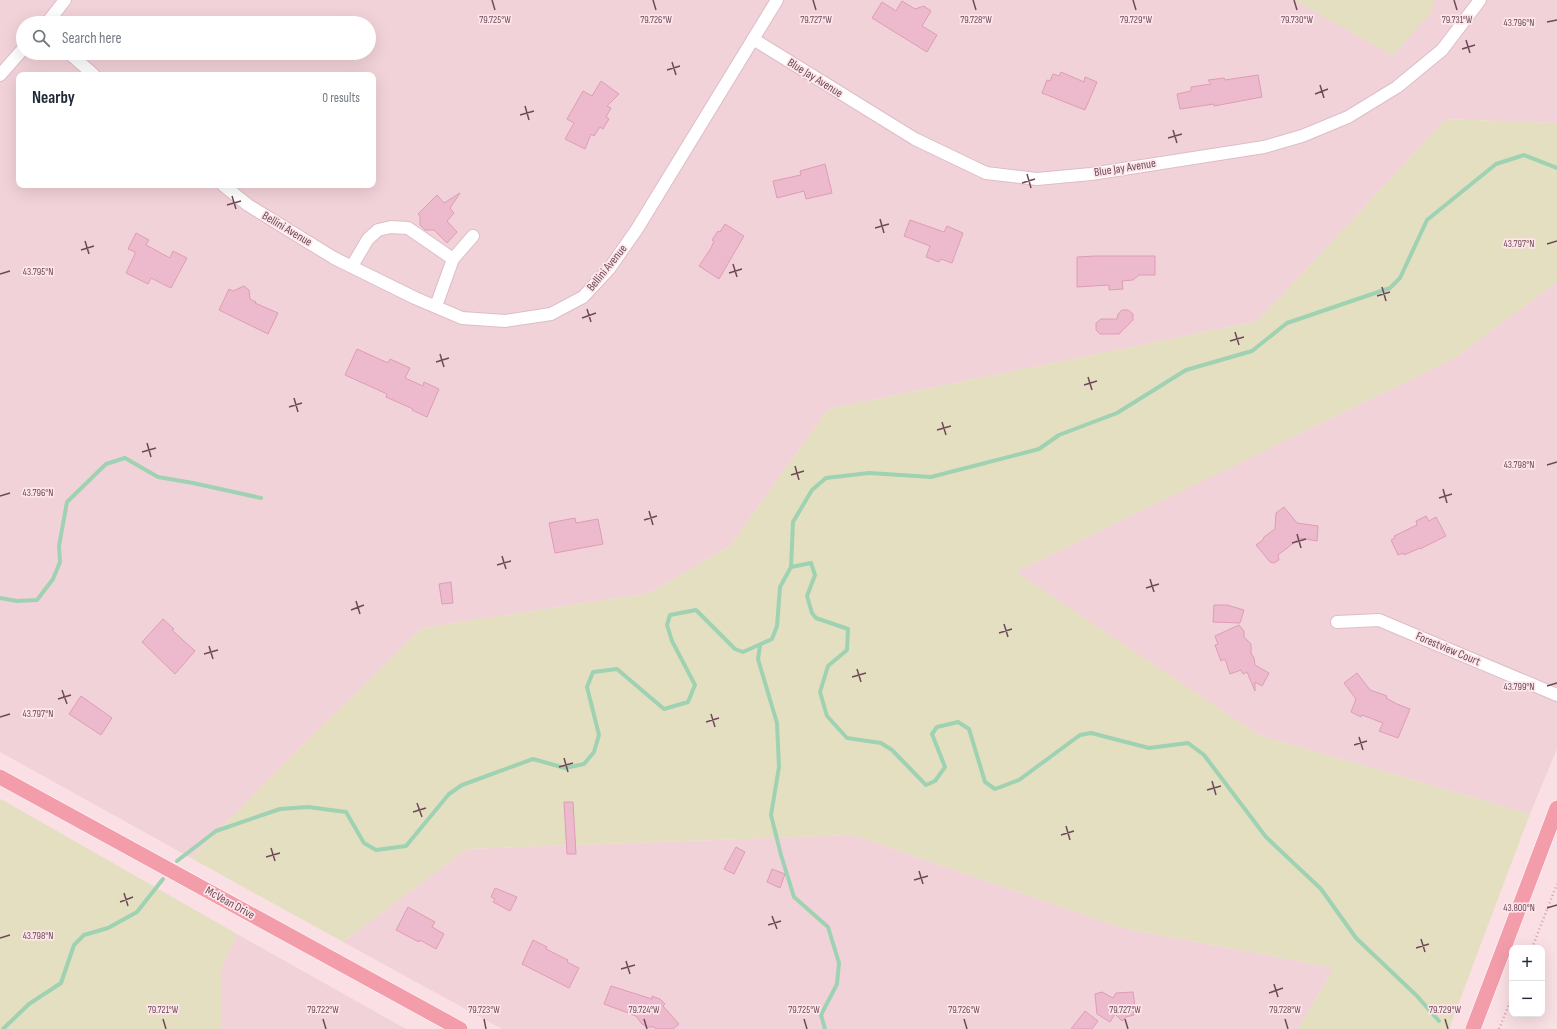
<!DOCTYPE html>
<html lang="en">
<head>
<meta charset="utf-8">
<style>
	:root { --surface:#fff; --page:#f2f2f3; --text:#1f2937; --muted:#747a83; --line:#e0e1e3 }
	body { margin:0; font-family:"Sofia Sans Condensed",sans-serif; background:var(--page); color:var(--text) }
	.controls { position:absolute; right:12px; bottom:12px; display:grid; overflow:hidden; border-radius:8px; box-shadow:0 4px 16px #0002 }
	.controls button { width:36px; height:36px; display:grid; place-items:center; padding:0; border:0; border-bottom:1px solid var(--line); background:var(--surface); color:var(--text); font:20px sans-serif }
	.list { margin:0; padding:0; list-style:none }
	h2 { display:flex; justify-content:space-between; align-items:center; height:52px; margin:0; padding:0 16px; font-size:17px }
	h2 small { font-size:13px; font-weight:400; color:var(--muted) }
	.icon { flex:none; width:22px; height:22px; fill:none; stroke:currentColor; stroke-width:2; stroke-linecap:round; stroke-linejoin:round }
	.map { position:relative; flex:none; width:1557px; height:1029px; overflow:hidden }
	.search { position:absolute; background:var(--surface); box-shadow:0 4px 16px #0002; left:16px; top:16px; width:360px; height:44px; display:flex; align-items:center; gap:10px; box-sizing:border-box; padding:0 14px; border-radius:22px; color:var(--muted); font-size:15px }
	.panel { position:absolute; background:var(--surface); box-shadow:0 4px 16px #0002; left:16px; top:72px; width:360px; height:116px; border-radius:8px }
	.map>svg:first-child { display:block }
</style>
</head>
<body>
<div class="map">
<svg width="1557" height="1029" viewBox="0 0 1557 1029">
	<rect width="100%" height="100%" fill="#fae0e4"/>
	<g fill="#f2d2d9" fill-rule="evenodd">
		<path d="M 0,0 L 1557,0 L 1557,123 L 1446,119 L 1258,321 L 828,409 L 730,546 L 649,593 L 422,628 L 303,745 L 191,858 L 0,752 ZM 23,23 L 369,23 L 369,53 L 23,53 ZM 19,75 L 373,75 L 373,185 L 19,185 Z"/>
		<path d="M 1557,282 L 1557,749 L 1530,814 L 1259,735 L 1015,572 L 1455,358 Z"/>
		<path d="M 853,835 L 1122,928 L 1334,968 L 1298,1029 L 502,1029 L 343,942 L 467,849 Z"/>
		<path d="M 237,934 L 406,1029 L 221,1029 L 221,969 Z"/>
	</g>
	<g fill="#e5dfc1">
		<path d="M 1294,0 L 1434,0 L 1432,11 L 1393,56 Z"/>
		<path d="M 1446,119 L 1557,123 L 1557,282 L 1455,358 L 1016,572 L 1259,735 L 1530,814 L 1449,1029 L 1298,1029 L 1334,968 L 1122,928 L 853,835 L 467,849 L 343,942 L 191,858 L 303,745 L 422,628 L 649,593 L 730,546 L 828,409 L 1258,321 Z"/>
		<path d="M 1,799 L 237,934 L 221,969 L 221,1029 L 0,1029 L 0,800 Z"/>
	</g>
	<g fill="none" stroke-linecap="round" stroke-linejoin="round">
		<g stroke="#9ed2b2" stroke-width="4">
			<path d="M 791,567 L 811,563 L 815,575 L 807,596 L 812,613 L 816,618 L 848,629 L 847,650 L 828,666 L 820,692 L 827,716 L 847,738 L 881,743 L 892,750 L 926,785 L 935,781 L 945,767 L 932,734 L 937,727 L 958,722 L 969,729 L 985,782 L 995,789 L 1019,780 L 1080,735 L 1091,733 L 1149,748 L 1188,743 L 1204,755 L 1266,837 L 1321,889 L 1356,938 L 1417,996 L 1439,1021"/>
			<path d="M 0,598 L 17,601 L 37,600 L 53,579 L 60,562 L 59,546 L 67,502 L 106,464 L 125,458 L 158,477 L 193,483 L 261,498"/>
			<path d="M 760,646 L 758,659 L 777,723 L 779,767 L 771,815 L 781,855 L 794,897 L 828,927 L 839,963 L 837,984 L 821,1015 L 825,1029"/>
			<path d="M 177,861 L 216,831 L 280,809 L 308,807 L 346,812 L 364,843 L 376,850 L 406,846 L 449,794 L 462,785 L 533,759 L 565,768 L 584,764 L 594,752 L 599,735 L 587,687 L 593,672 L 617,669 L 664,709 L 688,702 L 695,685 L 672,641 L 667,625 L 670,615 L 696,610 L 735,649 L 743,652 L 772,639 L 777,626 L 780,587 L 791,567 L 793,522 L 812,490 L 826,478 L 869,473 L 931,477 L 1039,449 L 1059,435 L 1117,413 L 1186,370 L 1252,351 L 1287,323 L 1390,288 L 1400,278 L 1427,220 L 1496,164 L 1524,155 L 1557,168"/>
			<path d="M 3,1029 L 29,1004 L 61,983 L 74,945 L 84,935 L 108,928 L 137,912 L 163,879"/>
		</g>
	</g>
	<g fill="#edbacd" stroke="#de9cb6">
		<path d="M 902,1 L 915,9 L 924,6 L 931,11 L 922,26 L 937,35 L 927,52 L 872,18 L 882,2 L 896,11 Z"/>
		<path d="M 1061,72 L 1084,82 L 1085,77 L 1097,82 L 1085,110 L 1042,93 L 1047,80 L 1050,81 L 1053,74 L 1059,76 Z"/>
		<path d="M 1258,75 L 1262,97 L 1214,106 L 1214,104 L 1180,109 L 1177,94 L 1191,91 L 1191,87 L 1211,84 L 1208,80 L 1224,78 L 1225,80 Z"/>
		<path d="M 601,81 L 619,94 L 607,106 L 611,108 L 606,117 L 609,119 L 603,129 L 600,127 L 594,136 L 591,134 L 585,149 L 565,139 L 574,123 L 567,119 L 583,91 L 592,96 Z"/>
		<path d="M 825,164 L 832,193 L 806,199 L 804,191 L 777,198 L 773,181 L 801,175 L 800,171 Z"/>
		<path d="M 460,193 L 450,208 L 454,213 L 447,221 L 457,232 L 447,243 L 434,230 L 425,230 L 420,225 L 420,216 L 418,214 L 437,195 L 444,203 Z"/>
		<path d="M 910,220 L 944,232 L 947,226 L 963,233 L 952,263 L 941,259 L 939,262 L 926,257 L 930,246 L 904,236 Z"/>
		<path d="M 725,224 L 744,236 L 719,279 L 699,266 L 711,248 L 714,241 L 712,240 L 718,231 L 720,232 Z"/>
		<path d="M 136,233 L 149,240 L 146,245 L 170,258 L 173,251 L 187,258 L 171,288 L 151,278 L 148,284 L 126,273 L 135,254 L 135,252 L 128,249 Z"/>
		<path d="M 1096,256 L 1155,256 L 1155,275 L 1139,275 L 1133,280 L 1122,281 L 1123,289 L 1109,290 L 1109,285 L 1077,287 L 1077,257 Z"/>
		<path d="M 244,286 L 249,290 L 250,299 L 256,302 L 255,303 L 278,313 L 268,334 L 219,310 L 229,289 L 233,291 Z"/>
		<path d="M 1122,310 L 1128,310 L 1133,314 L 1133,320 L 1119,334 L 1100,334 L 1096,330 L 1096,323 L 1101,319 L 1117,319 L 1118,314 Z"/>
		<path d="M 357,349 L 388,363 L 390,359 L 410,368 L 405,378 L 423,386 L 424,382 L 439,389 L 427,417 L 412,410 L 413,409 L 386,397 L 387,394 L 345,375 Z"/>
		<path d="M 1284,507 L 1297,523 L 1318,526 L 1317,541 L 1300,538 L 1278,555 L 1279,560 L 1274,563 L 1270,562 L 1256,545 L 1263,540 L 1264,537 L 1275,529 L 1276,513 Z"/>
		<path d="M 1426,516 L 1429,521 L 1436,517 L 1446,536 L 1420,549 L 1420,548 L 1404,555 L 1403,553 L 1398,555 L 1391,540 L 1395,538 L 1394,536 L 1417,525 L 1416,521 Z"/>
		<path d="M 575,518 L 576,523 L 598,519 L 603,544 L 555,553 L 549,523 Z"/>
		<path d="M 451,582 L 453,603 L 442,604 L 439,584 Z"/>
		<path d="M 1214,605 L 1227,605 L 1244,610 L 1240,623 L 1213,622 Z"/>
		<path d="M 163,619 L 174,629 L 172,630 L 195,651 L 175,674 L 142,642 Z"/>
		<path d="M 1239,625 L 1244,631 L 1244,637 L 1251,644 L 1251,653 L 1254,658 L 1255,665 L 1269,673 L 1262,686 L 1255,682 L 1255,691 L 1247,672 L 1243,674 L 1241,670 L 1230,674 L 1225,659 L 1221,661 L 1215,645 L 1218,644 L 1215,636 Z"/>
		<path d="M 1357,673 L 1370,690 L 1387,696 L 1386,698 L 1397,704 L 1410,709 L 1398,738 L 1379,731 L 1383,723 L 1362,715 L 1361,717 L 1351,712 L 1356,699 L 1344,683 Z"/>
		<path d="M 81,696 L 112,718 L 101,735 L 69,714 Z"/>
		<path d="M 564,802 L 573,802 L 576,854 L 567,854 Z"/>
		<path d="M 736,847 L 745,852 L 734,874 L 724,869 Z"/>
		<path d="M 772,869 L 785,874 L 780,888 L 767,882 Z"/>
		<path d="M 495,888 L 517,897 L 510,911 L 493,902 L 495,899 L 491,897 Z"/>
		<path d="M 408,907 L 435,922 L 432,927 L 444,934 L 436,949 L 420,940 L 419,942 L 396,930 Z"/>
		<path d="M 533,940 L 547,947 L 546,949 L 568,960 L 567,962 L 579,968 L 569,988 L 522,964 Z"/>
		<path d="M 611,986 L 652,999 L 652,996 L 660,999 L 665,1004 L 663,1006 L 679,1024 L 673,1029 L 656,1029 L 654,1027 L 648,1027 L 642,1024 L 636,1016 L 604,1004 Z"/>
		<path d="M 1102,992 L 1113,998 L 1116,993 L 1133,992 L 1135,1006 L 1133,1006 L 1134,1015 L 1126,1017 L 1122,1021 L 1115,1014 L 1110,1022 L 1097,1014 L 1095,994 Z"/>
		<path d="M 1085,1011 L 1098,1021 L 1092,1029 L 1071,1029 Z"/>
	</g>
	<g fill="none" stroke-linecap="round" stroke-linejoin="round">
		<defs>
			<g id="minor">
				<path d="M 47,23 L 65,0"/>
				<path d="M 753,39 L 915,139 L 986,173 L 1037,179 L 1091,174 L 1264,147 L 1302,136 L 1348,117 L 1397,87 L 1442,50 L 1480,0"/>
				<path d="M 69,53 L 94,75"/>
				<path d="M 0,75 L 23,49"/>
				<path d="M 223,185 L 248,205 L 334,258 L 415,298 L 462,318 L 505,321 L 551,314 L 583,297 L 609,269 L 637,229 L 777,0"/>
				<path d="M 352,266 L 368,239 L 378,230 L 391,227 L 408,228 L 453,259"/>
				<path d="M 436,306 L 453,259 L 473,236"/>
				<path d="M 1337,622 L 1379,620 L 1557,695"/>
			</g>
			<g id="major">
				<path d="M 0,777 L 460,1029"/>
				<path d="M 1473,1029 L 1557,808"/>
			</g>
		</defs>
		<use href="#minor" stroke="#ddbdc7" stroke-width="14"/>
		<use href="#major" stroke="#fff" stroke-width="16"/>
		<g stroke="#d19eb2" stroke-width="2.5" stroke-dasharray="1 3" stroke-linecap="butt">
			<path d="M 1532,948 L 1557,884"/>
			<path d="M 1499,1029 L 1512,997"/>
		</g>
		<use href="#minor" stroke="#fff" stroke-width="12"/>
		<use href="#major" stroke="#f49daa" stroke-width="15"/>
	</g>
	<path fill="none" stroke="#6e4a59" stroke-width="1.5" d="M 492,0 L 495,10M 653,0 L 656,10M 813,0 L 816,10M 973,0 L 976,10M 1133,0 L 1136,10M 1294,0 L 1297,10M 1454,0 L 1457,10M 1547,22 L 1557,20M 1466,40 L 1470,53M 1462,49 L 1475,45M 672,62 L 676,75M 667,70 L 680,66M 1320,85 L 1324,98M 1315,94 L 1328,89M 525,106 L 529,120M 520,115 L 534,111M 1173,130 L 1177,143M 1168,138 L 1182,134M 1027,174 L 1031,188M 1022,183 L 1035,179M 232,196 L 236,209M 227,205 L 241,201M 880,219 L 884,233M 875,228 L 889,224M 85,241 L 89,254M 1547,244 L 1557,241M 81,250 L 94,246M 733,264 L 737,277M 729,273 L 742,269M 0,274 L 10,271M 1382,287 L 1386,301M 1377,296 L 1390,292M 587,309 L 591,322M 582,318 L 596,313M 1235,332 L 1239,345M 1230,341 L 1244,337M 440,354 L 444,367M 436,362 L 449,358M 1088,377 L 1092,390M 1084,385 L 1097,381M 294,398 L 298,412M 289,407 L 302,403M 942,422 L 946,435M 937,430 L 951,426M 147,443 L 151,457M 142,452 L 156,448M 1547,465 L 1557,462M 795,466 L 799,480M 791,475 L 804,471M 1443,489 L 1447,503M 0,496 L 10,493M 1439,498 L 1452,494M 649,511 L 653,525M 644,520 L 657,516M 1297,534 L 1301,548M 1292,543 L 1306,539M 502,556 L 506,569M 497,565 L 511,561M 1150,579 L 1154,592M 1146,588 L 1159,584M 356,601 L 360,614M 351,610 L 364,605M 1004,624 L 1008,637M 999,633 L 1012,629M 209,646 L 213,659M 204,654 L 218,650M 857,669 L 861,682M 852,677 L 866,673M 1547,686 L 1557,683M 62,690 L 67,704M 58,699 L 71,695M 711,714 L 715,727M 0,717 L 10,714M 706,722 L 719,718M 1359,737 L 1363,750M 1354,745 L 1367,741M 564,758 L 568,772M 559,767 L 573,763M 1212,781 L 1216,795M 1207,790 L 1221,786M 417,803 L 422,817M 413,812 L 426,808M 1066,826 L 1070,840M 1061,835 L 1074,831M 271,848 L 275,861M 266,857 L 280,853M 919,871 L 923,884M 914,880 L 928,876M 124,893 L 128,906M 120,902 L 133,897M 1547,908 L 1557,905M 772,916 L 777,929M 768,925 L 781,921M 0,938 L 10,935M 1421,939 L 1425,952M 1416,948 L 1429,944M 626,961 L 630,974M 621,969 L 635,965M 1274,984 L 1278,997M 1269,993 L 1283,988M 163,1019 L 166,1029M 323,1019 L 326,1029M 484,1019 L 486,1029M 644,1019 L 647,1029M 804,1019 L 807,1029M 964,1019 L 967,1029M 1125,1019 L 1128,1029M 1285,1019 L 1288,1029M 1445,1019 L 1448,1029"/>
	<g text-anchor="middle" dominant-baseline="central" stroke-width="3.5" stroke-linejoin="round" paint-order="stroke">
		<g font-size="12" fill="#6e4a59" stroke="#fde6ea">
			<text transform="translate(815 78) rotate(32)">Blue Jay Avenue</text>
			<text transform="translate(1125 168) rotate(-9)">Blue Jay Avenue</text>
			<text transform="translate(287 229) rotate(31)">Bellini Avenue</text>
			<text transform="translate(607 268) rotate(-51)">Bellini Avenue</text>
			<text transform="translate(1448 649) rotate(23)">Forestview Court</text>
			<text transform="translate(230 903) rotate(29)">McVean Drive</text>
		</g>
	</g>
	<g font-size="10" text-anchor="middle" fill="#6e4a59" stroke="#fde6ea" stroke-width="3.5" stroke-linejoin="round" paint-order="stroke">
		<text x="495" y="23">79.725°W</text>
		<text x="656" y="23">79.726°W</text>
		<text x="816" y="23">79.727°W</text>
		<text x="976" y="23">79.728°W</text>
		<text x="1136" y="23">79.729°W</text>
		<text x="1297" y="23">79.730°W</text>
		<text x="1457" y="23">79.731°W</text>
		<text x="1519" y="26">43.796°N</text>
		<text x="1519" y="247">43.797°N</text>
		<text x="38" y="275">43.795°N</text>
		<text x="1519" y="468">43.798°N</text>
		<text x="38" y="496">43.796°N</text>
		<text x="1519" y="690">43.799°N</text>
		<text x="38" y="717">43.797°N</text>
		<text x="1519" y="911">43.800°N</text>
		<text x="38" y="939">43.798°N</text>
		<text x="163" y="1013">79.721°W</text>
		<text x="323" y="1013">79.722°W</text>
		<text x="484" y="1013">79.723°W</text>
		<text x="644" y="1013">79.724°W</text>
		<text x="804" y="1013">79.725°W</text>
		<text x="964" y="1013">79.726°W</text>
		<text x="1125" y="1013">79.727°W</text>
		<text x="1285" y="1013">79.728°W</text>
		<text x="1445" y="1013">79.729°W</text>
	</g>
</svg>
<div class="controls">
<button>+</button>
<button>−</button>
</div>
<div class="search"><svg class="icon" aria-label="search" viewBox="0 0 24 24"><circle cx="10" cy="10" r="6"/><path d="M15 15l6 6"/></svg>Search here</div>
<section class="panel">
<h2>Nearby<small>0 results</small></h2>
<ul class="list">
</ul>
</section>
</div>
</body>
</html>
